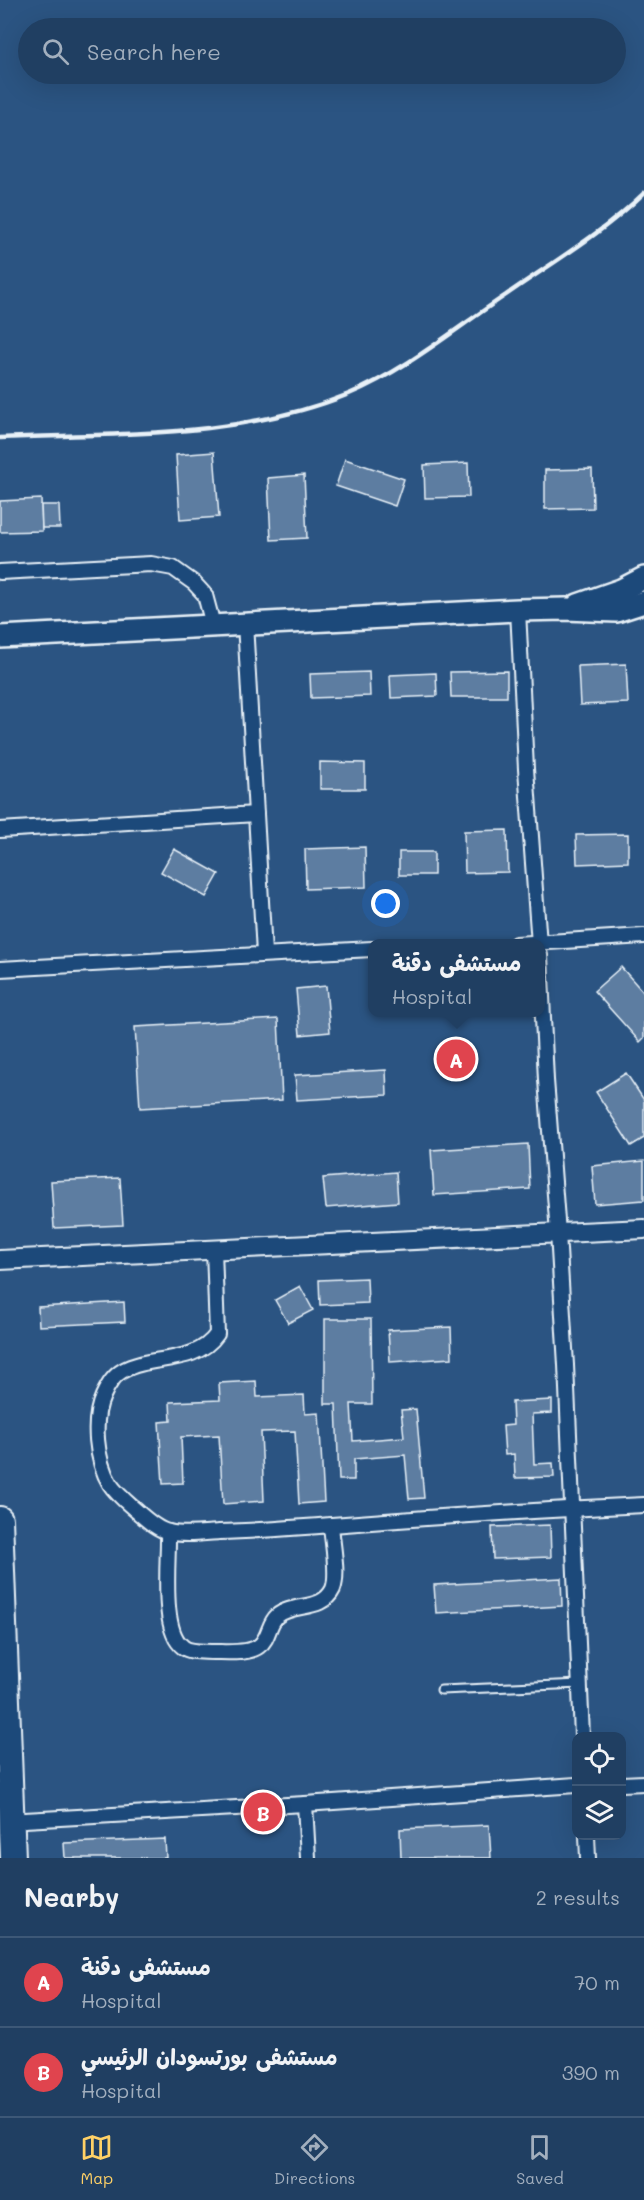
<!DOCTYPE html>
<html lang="en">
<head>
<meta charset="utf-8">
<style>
	:root { --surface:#203f62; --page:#284668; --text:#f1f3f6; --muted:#a2afbe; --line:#3d5877; --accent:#ffd166 }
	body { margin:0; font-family:Mali,"Playpen Sans Arabic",sans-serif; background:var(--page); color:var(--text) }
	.controls { position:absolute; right:18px; bottom:18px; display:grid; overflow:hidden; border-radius:12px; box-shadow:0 6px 24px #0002 }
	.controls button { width:54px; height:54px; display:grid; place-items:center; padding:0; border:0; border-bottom:2px solid var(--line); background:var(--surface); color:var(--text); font:30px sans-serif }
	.you { position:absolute; left:386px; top:904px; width:21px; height:21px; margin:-15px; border:4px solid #fff; border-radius:50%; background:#1a73e8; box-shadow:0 0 0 9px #1a73e833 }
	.badge { display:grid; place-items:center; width:39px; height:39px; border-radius:50%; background:var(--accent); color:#fff; font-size:20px; font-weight:700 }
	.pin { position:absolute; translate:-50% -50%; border:3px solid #fff; box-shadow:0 2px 6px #0006 }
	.popup { position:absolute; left:368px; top:939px; width:177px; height:78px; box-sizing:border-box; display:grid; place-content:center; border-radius:12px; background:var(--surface); filter:drop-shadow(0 2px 4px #0005); font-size:20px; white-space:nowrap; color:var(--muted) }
	.popup b { font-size:22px; color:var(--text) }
	.popup::after { content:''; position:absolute; left:50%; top:100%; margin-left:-12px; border:12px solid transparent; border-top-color:var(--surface) }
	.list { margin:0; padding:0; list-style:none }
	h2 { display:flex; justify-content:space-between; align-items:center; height:78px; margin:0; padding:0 24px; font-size:26px }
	h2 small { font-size:20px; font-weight:400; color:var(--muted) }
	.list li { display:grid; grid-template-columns:39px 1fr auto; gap:18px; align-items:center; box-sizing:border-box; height:90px; padding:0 24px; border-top:2px solid var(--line) }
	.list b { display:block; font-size:22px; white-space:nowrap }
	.list p { margin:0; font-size:20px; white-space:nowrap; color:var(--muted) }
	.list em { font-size:20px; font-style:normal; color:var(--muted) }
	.icon { flex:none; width:33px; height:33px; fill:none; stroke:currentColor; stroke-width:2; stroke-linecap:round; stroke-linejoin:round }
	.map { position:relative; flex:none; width:644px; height:1858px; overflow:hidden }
	.search { position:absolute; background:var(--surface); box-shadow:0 6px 24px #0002; left:18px; right:18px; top:18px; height:66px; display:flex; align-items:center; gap:15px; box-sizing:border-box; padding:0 21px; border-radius:33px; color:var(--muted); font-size:22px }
	.sheet { height:258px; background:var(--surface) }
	nav { display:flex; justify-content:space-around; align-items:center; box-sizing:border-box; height:84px; border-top:2px solid var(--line); background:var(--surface); font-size:16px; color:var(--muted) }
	nav a { display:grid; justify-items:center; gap:3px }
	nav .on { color:var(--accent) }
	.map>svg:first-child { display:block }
</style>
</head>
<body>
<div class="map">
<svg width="644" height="1858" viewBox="0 0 644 1858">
	<rect width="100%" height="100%" fill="#2b5482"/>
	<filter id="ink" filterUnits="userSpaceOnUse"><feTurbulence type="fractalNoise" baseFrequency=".0167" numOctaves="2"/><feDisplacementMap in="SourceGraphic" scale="12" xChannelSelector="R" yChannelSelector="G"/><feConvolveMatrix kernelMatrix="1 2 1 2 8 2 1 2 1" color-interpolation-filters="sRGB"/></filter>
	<g filter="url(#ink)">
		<g fill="#5d7da1" stroke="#e8f1f8" stroke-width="1.5">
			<path d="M 214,452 L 219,517 L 180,520 L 176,455 Z"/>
			<path d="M 345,459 L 404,479 L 395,506 L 336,486 Z"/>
			<path d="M 468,463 L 469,497 L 425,498 L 424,465 Z"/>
			<path d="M 592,469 L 593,508 L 545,509 L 545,470 Z"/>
			<path d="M 304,475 L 307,538 L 271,540 L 268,478 Z"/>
			<path d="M 41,499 L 42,531 L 0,532 L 0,501 Z"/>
			<path d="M 41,505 L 59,505 L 60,528 L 42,528 Z"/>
			<path d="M 626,664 L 628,703 L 580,705 L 578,666 Z"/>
			<path d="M 507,671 L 507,697 L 451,697 L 450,672 Z"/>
			<path d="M 369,672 L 370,696 L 311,698 L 310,674 Z"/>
			<path d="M 436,673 L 437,696 L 391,698 L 390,675 Z"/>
			<path d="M 320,762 L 365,763 L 365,789 L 320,789 Z"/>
			<path d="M 507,830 L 508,872 L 465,873 L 464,831 Z"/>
			<path d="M 628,834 L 628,862 L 577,864 L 576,835 Z"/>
			<path d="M 365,847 L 366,887 L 306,889 L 305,849 Z"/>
			<path d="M 174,849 L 219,874 L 206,897 L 161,872 Z"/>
			<rect x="399" y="852" width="35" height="23"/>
			<path d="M 621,967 L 644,993 L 644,1038 L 640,1042 L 594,991 Z"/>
			<path d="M 326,986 L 330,1032 L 300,1035 L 296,989 Z"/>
			<path d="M 278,1019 L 282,1100 L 140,1108 L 135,1027 Z"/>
			<path d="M 386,1070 L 387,1095 L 297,1100 L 295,1075 Z"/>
			<path d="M 626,1073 L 644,1100 L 644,1138 L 631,1146 L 596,1092 Z"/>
			<path d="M 528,1144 L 530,1189 L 434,1195 L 431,1150 Z"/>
			<path d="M 644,1161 L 644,1200 L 595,1204 L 592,1166 Z"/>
			<path d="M 396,1172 L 398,1202 L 326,1208 L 323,1178 Z"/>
			<path d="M 120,1178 L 123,1225 L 54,1228 L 51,1181 Z"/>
			<path d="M 367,1278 L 368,1303 L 320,1305 L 319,1280 Z"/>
			<path d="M 300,1286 L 313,1310 L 288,1323 L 275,1300 Z"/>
			<path d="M 124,1302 L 125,1322 L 39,1326 L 38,1307 Z"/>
			<path d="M 325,1319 L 371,1319 L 372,1404 L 351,1404 L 353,1441 L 404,1437 L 401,1410 L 416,1409 L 424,1498 L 409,1499 L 405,1455 L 354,1459 L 354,1480 L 339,1480 L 336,1404 L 325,1404 Z"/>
			<path d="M 451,1327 L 452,1358 L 390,1362 L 388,1330 Z"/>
			<path d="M 256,1381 L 257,1397 L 304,1395 L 305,1414 L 319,1413 L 324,1502 L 299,1504 L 295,1431 L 261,1432 L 264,1501 L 223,1504 L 219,1435 L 181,1437 L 183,1483 L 163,1484 L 159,1422 L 171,1421 L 170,1402 L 220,1400 L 219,1383 Z"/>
			<path d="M 552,1400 L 552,1413 L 532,1414 L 534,1464 L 553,1463 L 554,1477 L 515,1478 L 514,1454 L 505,1455 L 503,1426 L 513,1425 L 512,1402 Z"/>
			<path d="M 550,1525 L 551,1557 L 493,1559 L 492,1527 Z"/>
			<path d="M 561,1578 L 562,1606 L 436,1613 L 434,1585 Z"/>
			<path d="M 489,1825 L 491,1858 L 401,1858 L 400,1829 Z"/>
			<path d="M 165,1839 L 166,1858 L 65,1858 L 64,1843 Z"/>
		</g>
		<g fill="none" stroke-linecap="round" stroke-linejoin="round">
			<defs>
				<path id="lane" d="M 441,1690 L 580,1684"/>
				<g id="street">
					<path d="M 0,572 L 151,564 L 173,568 L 194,583 L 205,595 L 213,625"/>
					<path d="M 518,610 L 526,769 L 539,944"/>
					<path d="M 245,623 L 264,953"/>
					<path d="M 0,830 L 256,814"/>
					<path d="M 516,944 L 644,936"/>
					<path d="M 540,955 L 546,1080 L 558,1233 L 566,1365 L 582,1736"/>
					<path d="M 0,969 L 372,949"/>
					<path d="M 214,1249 L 217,1334 C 195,1366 151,1354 122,1371 C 113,1376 107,1387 103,1396 C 92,1420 96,1461 110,1484 C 117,1495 129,1504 139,1513 C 147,1520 158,1530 169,1532 C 184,1536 203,1533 219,1532 C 257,1531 294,1528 332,1525 C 436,1517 540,1510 644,1505"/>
					<path d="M 168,1532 C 169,1560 160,1630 183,1647 C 190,1653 205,1651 214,1652 C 227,1652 249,1654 259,1646 C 269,1639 268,1624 277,1616 C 293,1602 322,1612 333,1589 C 339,1574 332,1542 331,1525"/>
					<path d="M 622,1784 L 644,1783"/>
					<path d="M 305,1804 L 308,1858"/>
					<path d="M 7,1821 L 305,1804 L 576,1785"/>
					<path d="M 587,1836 L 588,1858"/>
				</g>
				<path id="secondary" d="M 0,1260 L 644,1229"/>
				<g id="primary">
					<path d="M 578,605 L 621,590 L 644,578"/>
					<path d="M 0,637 L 518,610 L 566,609 L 616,611 L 644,602"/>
				</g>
				<path id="highway" d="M 0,1519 L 13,1858"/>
			</defs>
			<use href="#lane" stroke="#e8f1f8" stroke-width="11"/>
			<use href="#street" stroke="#e8f1f8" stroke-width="18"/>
			<use href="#secondary" stroke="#e8f1f8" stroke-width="22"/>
			<use href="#primary" stroke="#e8f1f8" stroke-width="26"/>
			<use href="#highway" stroke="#e8f1f8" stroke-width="28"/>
			<use href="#lane" stroke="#1f4a7a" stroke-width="7"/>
			<use href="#street" stroke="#1f4a7a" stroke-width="14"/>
			<use href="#secondary" stroke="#1f4a7a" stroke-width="18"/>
			<use href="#primary" stroke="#1f4a7a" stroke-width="21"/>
			<use href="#highway" stroke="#1f4a7a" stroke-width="24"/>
			<path stroke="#e8f1f8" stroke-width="4.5" d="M 0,438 C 116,433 239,439 349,394 C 406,370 455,329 506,295 C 553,262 603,233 644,193"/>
		</g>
	</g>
</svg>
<div class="controls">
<button><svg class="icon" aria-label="locate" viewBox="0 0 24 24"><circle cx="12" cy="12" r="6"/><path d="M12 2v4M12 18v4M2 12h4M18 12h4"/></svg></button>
<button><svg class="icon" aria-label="layers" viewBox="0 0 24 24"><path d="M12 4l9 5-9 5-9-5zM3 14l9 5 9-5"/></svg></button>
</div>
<div class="you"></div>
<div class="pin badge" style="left:456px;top:1059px;background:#e0444e">A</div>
<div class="popup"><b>مستشفى دقنة</b>Hospital</div>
<div class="pin badge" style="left:263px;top:1812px;background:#e0444e">B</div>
<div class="search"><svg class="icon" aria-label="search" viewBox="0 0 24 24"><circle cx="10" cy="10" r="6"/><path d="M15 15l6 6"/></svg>Search here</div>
</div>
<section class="sheet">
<h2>Nearby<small>2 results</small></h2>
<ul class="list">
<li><span class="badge" style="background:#e0444e">A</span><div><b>مستشفى دقنة</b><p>Hospital</p></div><em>70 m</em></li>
<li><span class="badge" style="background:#e0444e">B</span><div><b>مستشفى بورتسودان الرئيسي</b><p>Hospital</p></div><em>390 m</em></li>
</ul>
</section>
<nav>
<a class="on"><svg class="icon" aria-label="map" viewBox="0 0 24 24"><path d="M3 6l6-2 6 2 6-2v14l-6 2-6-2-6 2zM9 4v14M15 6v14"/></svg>Map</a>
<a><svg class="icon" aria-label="directions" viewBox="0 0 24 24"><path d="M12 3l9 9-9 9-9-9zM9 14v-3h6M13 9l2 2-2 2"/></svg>Directions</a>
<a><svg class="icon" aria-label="saved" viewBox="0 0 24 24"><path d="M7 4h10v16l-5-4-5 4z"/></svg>Saved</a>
</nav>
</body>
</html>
